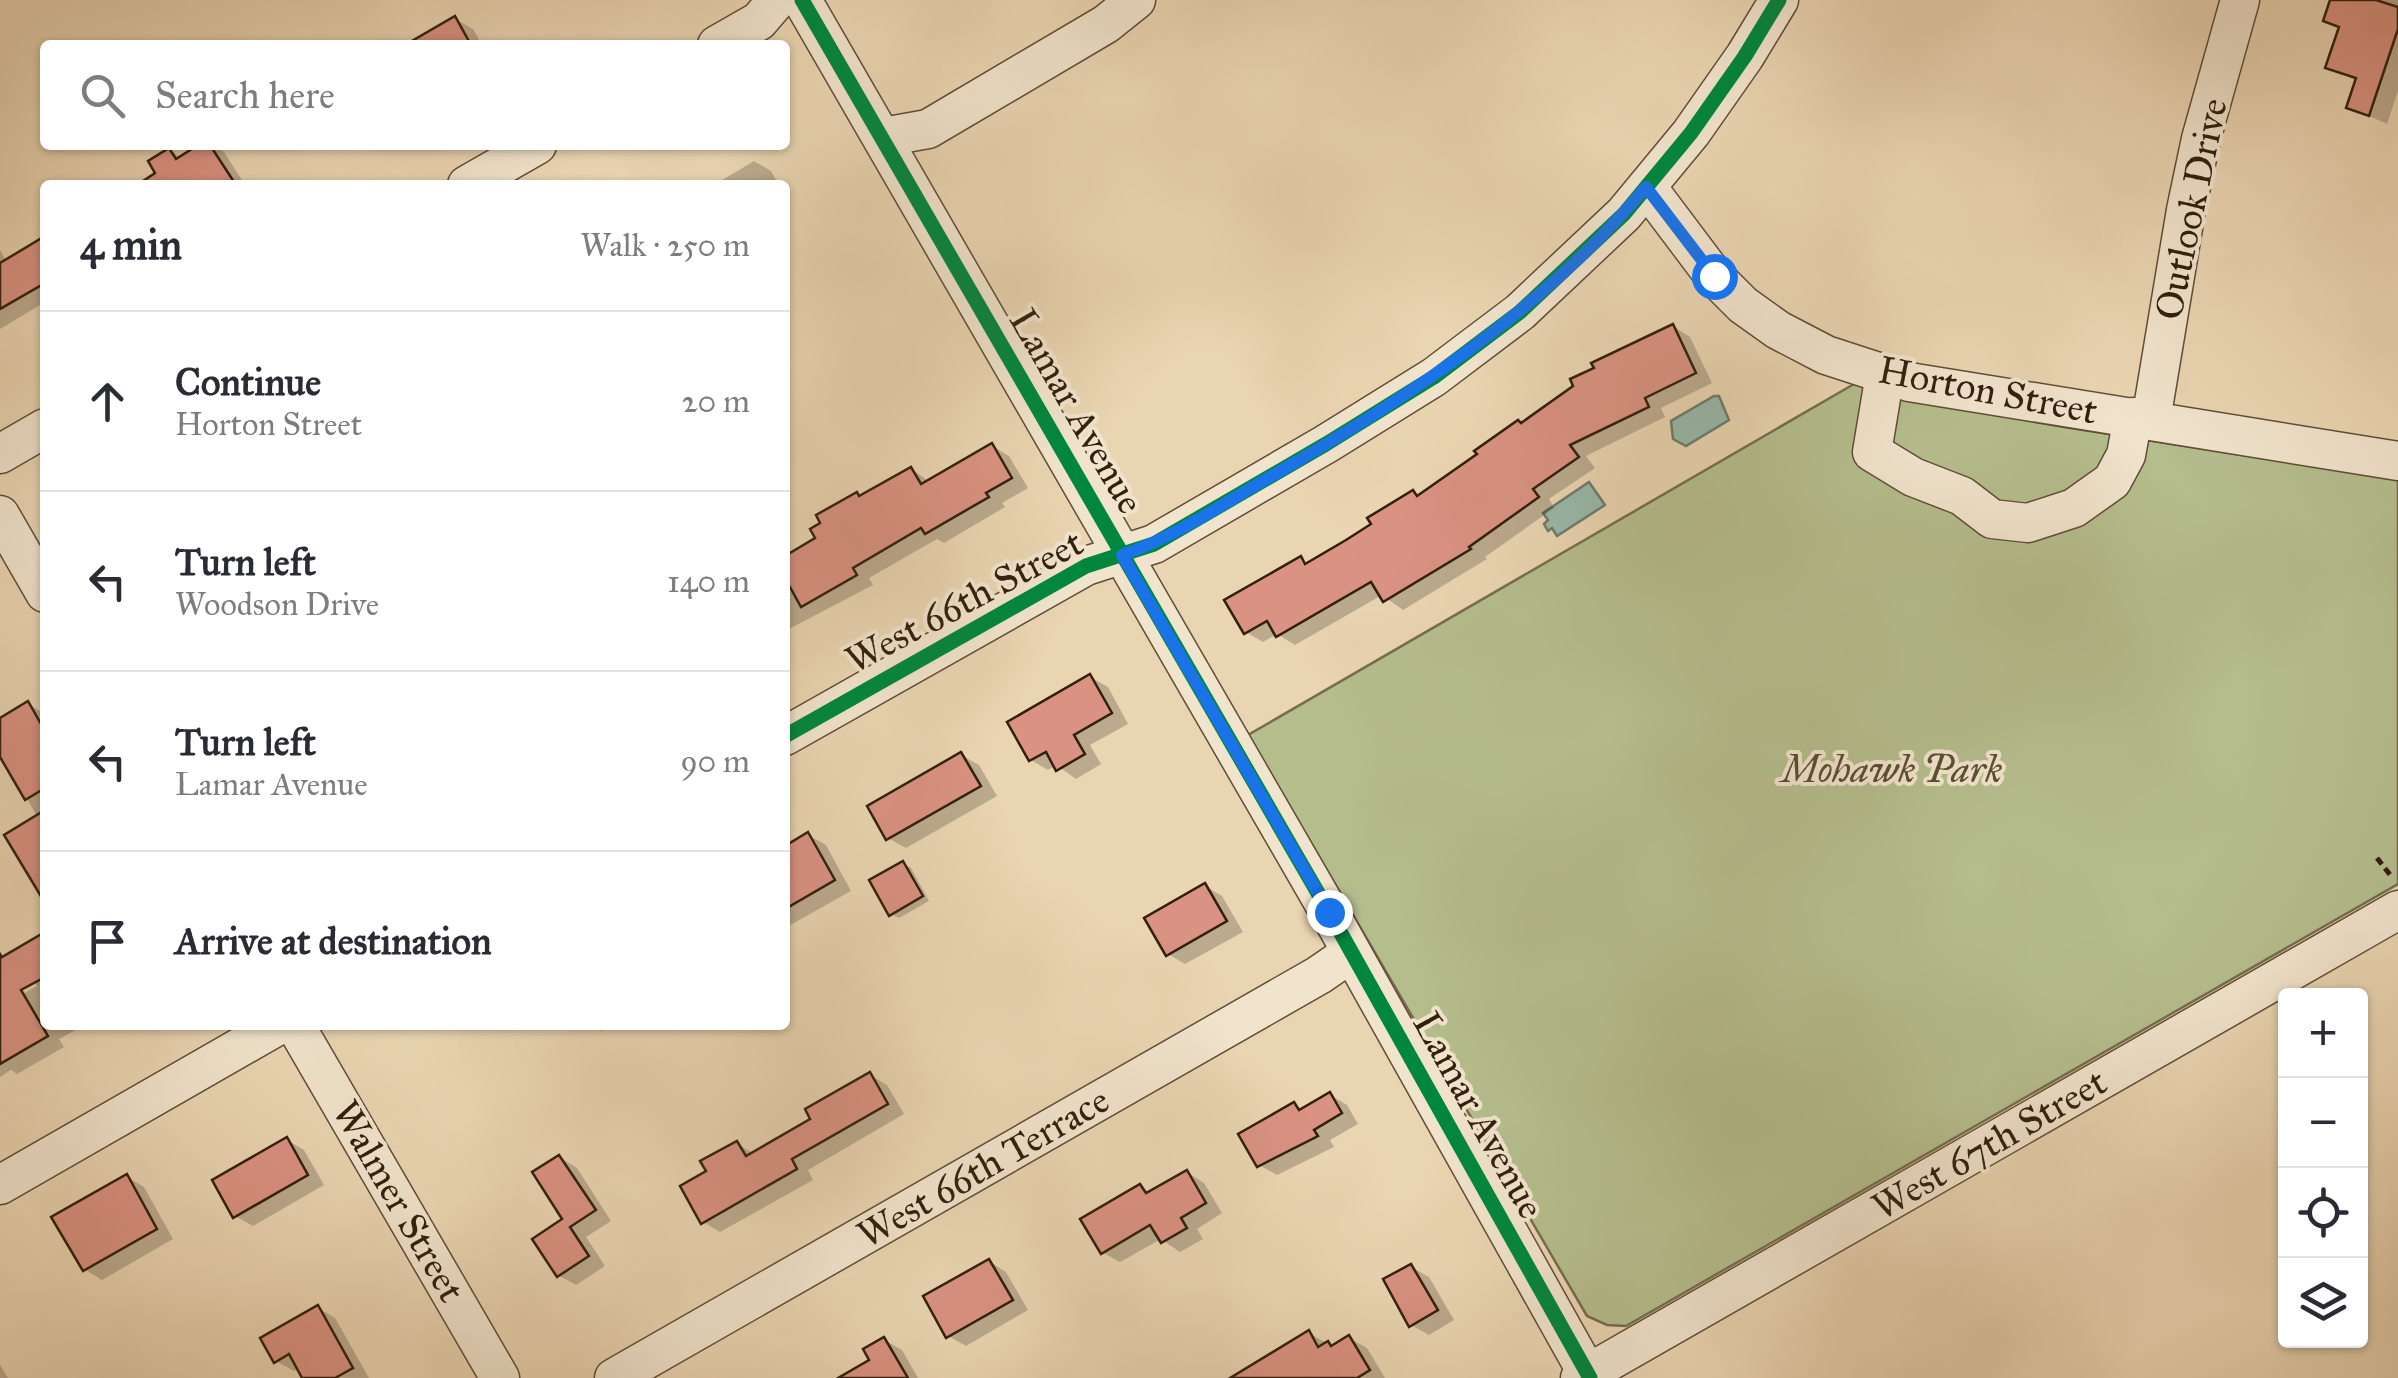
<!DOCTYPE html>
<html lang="en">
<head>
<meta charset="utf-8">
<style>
	:root { --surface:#fff; --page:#f2f2f3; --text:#2b2b33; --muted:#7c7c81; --line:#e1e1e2 }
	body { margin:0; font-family:"IM FELL Great Primer",serif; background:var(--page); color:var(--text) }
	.controls { position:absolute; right:30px; bottom:30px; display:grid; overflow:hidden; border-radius:10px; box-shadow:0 2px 8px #0004 }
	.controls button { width:90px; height:90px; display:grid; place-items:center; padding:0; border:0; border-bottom:2px solid var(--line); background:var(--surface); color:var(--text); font:50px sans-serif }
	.stop { position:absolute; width:30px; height:30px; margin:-22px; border:8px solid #1a73e8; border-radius:50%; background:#fff }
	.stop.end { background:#1a73e8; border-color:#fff; box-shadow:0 2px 10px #0008 }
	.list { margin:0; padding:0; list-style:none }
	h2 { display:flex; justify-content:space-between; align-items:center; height:130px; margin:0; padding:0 40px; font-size:42px }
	h2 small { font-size:32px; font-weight:400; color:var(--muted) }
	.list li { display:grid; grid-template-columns:65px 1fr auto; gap:30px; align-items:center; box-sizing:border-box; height:180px; padding:0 40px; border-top:2px solid var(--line) }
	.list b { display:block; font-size:38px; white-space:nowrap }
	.list p { margin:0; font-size:32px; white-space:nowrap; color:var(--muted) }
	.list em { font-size:32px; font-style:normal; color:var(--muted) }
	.icon { flex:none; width:55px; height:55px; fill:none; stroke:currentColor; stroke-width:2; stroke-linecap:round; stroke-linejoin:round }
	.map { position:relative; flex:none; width:2398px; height:1378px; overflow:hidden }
	.search { position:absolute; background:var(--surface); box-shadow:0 2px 8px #0004; left:40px; top:40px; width:750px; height:110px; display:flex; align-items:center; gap:25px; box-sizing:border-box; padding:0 35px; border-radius:10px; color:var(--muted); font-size:38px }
	.panel { position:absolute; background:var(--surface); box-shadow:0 2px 8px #0004; left:40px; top:180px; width:750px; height:850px; border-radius:10px }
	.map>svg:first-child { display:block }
</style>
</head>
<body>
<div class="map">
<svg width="2398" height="1378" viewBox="0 0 2398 1378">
	<rect width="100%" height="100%" fill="#ead5b2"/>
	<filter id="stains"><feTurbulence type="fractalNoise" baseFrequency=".002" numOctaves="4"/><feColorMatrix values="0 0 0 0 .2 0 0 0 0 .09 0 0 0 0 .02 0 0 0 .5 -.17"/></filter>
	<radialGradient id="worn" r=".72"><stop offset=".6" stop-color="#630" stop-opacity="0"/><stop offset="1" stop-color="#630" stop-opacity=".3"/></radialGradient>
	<path fill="#b5bd8d" stroke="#746e4e" stroke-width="2.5" d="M 1854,384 L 1889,395 L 2064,427 L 2398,479 L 2398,884 L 1626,1326 L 1607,1325 L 1587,1316 L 1248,735 Z"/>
	<g fill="#98b9aa" stroke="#6f7b6c" stroke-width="2.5">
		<path d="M 1714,396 L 1719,396 L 1729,420 L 1686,446 L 1673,439 L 1671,421 Z"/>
		<path d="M 1589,482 L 1605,505 L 1557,536 L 1552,528 L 1548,531 L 1544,524 L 1548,520 L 1543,513 Z"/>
	</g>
	<g fill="#0003">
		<path d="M 2333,0 L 2398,0 L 2398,91 L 2387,124 L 2349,107 L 2357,81 L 2328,67 L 2341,29 L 2326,20 Z"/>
		<path d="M 455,19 L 473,29 L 482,45 L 410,45 Z"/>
		<path d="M 203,145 L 211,145 L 224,152 L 245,185 L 142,185 L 159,173 L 169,150 L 182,158 Z"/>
		<path d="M 754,161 L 771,171 L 779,185 L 714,185 Z"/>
		<path d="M 45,239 L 45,302 L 0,329 L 0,250 L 7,262 Z"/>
		<path d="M 1673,326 L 1690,337 L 1712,383 L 1661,408 L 1665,417 L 1586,456 L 1595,468 L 1549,499 L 1554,508 L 1485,557 L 1487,559 L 1403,610 L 1382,595 L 1295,645 L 1277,634 L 1263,642 L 1246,632 L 1301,559 L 1309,564 L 1347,542 L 1413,493 L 1421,497 Z"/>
		<path d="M 992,446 L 1009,456 L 1028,488 L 1002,503 L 1005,507 L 944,543 L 937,539 L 869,578 L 873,585 L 785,631 L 785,558 L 818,539 L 862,498 L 911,469 L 930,482 Z"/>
		<path d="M 1090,677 L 1108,687 L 1128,724 L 1090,745 L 1101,764 L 1076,779 L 1056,765 L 1048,770 L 1031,760 Z"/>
		<path d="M 28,704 L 45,714 L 45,886 L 38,818 L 0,751 L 0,721 Z"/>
		<path d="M 961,755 L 979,765 L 997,796 L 906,848 L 888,838 Z"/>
		<path d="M 808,835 L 826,845 L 851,891 L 785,928 L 785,849 Z"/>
		<path d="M 903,864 L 911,868 L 929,901 L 899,918 L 891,914 Z"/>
		<path d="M 1205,886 L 1222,896 L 1243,932 L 1185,964 L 1168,954 Z"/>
		<path d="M 45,939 L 45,1025 L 85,1025 L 59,1039 L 64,1047 L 17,1074 L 11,1070 L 0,1077 L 0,1007 L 37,986 L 17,951 Z"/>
		<path d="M 590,1025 L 611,1025 L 601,1031 Z"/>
		<path d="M 870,1075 L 887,1085 L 904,1114 L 808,1170 L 813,1180 L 720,1232 L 703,1222 L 737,1144 L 755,1154 L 814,1120 Z"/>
		<path d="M 1330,1095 L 1347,1105 L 1358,1124 L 1330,1140 L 1334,1147 L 1277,1175 L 1259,1165 L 1294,1105 L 1303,1110 Z"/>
		<path d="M 287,1140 L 304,1150 L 324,1185 L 253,1226 L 235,1216 Z"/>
		<path d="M 559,1157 L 577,1168 L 611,1221 L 586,1237 L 605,1266 L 576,1285 L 558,1275 L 566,1220 Z"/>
		<path d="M 1187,1172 L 1204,1183 L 1222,1213 L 1197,1229 L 1203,1239 L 1180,1252 L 1161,1239 L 1120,1262 L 1102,1252 L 1140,1187 L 1151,1193 Z"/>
		<path d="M 127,1177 L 144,1187 L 173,1239 L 102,1280 L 84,1269 Z"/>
		<path d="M 989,1261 L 1006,1272 L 1028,1310 L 966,1346 L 948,1336 Z"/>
		<path d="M 1411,1267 L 1429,1277 L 1454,1320 L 1429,1335 L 1411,1325 Z"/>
		<path d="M 318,1308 L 335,1318 L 369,1378 L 310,1378 L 299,1368 L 294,1371 L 276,1361 Z"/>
		<path d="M 1309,1333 L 1333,1347 L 1349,1338 L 1367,1348 L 1385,1378 L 1235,1378 Z"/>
		<path d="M 884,1340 L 902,1350 L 918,1378 L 843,1378 L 872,1361 Z"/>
		<path d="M 0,1365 L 8,1378 L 0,1378 Z"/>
	</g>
	<g fill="#da9282" stroke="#321f0e" stroke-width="2.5">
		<path d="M 2330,0 L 2376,0 L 2398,7 L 2398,29 L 2369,116 L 2346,108 L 2356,78 L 2325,68 L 2339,27 L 2323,21 Z"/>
		<path d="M 455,16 L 471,45 L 405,45 Z"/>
		<path d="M 198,145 L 210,145 L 236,185 L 137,185 L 155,173 L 148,161 L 169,148 L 176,159 Z"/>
		<path d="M 45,236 L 45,283 L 0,309 L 0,263 Z"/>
		<path d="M 1673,324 L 1696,373 L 1645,398 L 1649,407 L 1570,445 L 1579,457 L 1533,489 L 1539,497 L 1469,547 L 1471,549 L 1383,602 L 1371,582 L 1276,637 L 1267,621 L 1244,634 L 1224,600 L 1301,556 L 1305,564 L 1346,540 L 1371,524 L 1367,518 L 1413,490 L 1417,496 L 1477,454 L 1474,451 L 1518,420 L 1521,423 L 1573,386 L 1570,379 L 1594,368 L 1591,363 Z"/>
		<path d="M 992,443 L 1012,478 L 986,493 L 989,497 L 925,534 L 921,528 L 853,568 L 857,575 L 801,607 L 785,578 L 785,556 L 815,538 L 810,529 L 820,523 L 816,515 L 857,492 L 859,496 L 911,467 L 921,484 Z"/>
		<path d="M 1090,674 L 1112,713 L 1074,735 L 1085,754 L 1056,771 L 1046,752 L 1029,761 L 1007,722 Z"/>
		<path d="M 28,701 L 45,731 L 45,788 L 25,800 L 0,757 L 0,718 Z"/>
		<path d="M 961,752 L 981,786 L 886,840 L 867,806 Z"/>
		<path d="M 45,810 L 45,903 L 4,835 Z"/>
		<path d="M 808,832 L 835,880 L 785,909 L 785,846 Z"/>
		<path d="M 903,861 L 923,896 L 889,916 L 869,880 Z"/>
		<path d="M 1205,883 L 1227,921 L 1166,956 L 1144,918 Z"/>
		<path d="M 45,932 L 45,977 L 21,990 L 48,1036 L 0,1064 L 0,954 L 2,957 Z"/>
		<path d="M 870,1072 L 888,1104 L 792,1159 L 797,1169 L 701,1224 L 680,1186 L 706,1171 L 700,1161 L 737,1141 L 746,1156 L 810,1119 L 805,1109 Z"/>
		<path d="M 1330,1092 L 1342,1113 L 1314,1130 L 1318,1136 L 1257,1167 L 1238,1134 L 1294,1102 L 1299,1110 Z"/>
		<path d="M 287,1137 L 308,1175 L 233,1218 L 212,1180 Z"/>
		<path d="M 559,1155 L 596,1210 L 570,1227 L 589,1256 L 557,1277 L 532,1239 L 562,1219 L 532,1172 Z"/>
		<path d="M 1187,1170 L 1206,1203 L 1181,1218 L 1187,1228 L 1161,1243 L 1150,1225 L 1101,1254 L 1080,1219 L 1140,1184 L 1146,1193 Z"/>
		<path d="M 127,1174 L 157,1229 L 83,1271 L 51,1217 Z"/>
		<path d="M 989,1259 L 1013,1300 L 946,1338 L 923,1296 Z"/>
		<path d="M 1411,1264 L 1438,1310 L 1409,1327 L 1383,1279 Z"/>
		<path d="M 318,1305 L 353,1368 L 335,1378 L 302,1378 L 289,1354 L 274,1363 L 260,1338 Z"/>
		<path d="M 1309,1330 L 1318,1347 L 1328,1341 L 1331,1346 L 1349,1335 L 1370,1370 L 1357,1378 L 1230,1378 Z"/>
		<path d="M 884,1337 L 908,1378 L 838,1378 L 869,1360 L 863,1349 Z"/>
	</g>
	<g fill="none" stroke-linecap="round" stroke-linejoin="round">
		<defs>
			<g id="minor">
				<path d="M 802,0 L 1329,912 L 1590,1378"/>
				<path d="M 717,45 L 759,21 L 777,0"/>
				<path d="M 883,137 L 928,129 L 1106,24 L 1136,0"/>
				<path d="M 467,185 L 537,145"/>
				<path d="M 1647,187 L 1714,276 L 1743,305 L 1778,330 L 1826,355 L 1909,382 L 2398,461"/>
				<path d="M 1885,374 L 1872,452 L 1913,477 L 1962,496 L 1992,519 L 2028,523 L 2074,508 L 2112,481 L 2126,455 L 2133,417"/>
				<path d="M 2151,420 L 2186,210 L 2201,139 L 2240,0"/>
				<path d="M 0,454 L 45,428"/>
				<path d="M 0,515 L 45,593"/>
				<path d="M 785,736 L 1086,566 L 1154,544 L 1326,444 L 1434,377 L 1520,312 L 1624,214 L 1691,133 L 1745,56 L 1779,0"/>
				<path d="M 295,1025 L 500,1378"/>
				<path d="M 0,1185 L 279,1025"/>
				<path d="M 614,1378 L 1319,975 L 1351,953"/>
				<path d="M 1580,1378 L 2398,910"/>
			</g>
		</defs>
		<use href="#minor" stroke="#604c37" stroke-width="41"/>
		<path stroke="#321f0e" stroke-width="5" stroke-dasharray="8 5" stroke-linecap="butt" d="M 2377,858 L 2391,876"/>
		<use href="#minor" stroke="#f1e4cd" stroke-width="38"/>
		<defs>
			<g id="cycleway">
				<path d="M 802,0 L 1329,912 L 1590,1378"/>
				<path d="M 785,736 L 1086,566 L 1154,544 L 1326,444 L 1434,377 L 1520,312 L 1624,214 L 1691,133 L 1745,56 L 1779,0"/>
			</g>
		</defs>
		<use href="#cycleway" stroke="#f1e4cd" stroke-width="21"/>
		<use href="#cycleway" stroke="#00873e" stroke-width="15"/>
	</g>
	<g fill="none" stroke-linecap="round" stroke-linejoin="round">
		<path stroke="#1a73e8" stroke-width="12" d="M 1329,912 L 1122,555 C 1175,537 1221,505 1270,477 C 1408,398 1543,310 1646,187 L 1714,276"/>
	</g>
	<g text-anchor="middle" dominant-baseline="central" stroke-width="8" stroke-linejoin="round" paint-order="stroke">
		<g font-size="38" fill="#321f0e" stroke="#f1e4cd">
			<text transform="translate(2191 209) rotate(-78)">Outlook Drive</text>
			<text transform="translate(1988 390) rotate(11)">Horton Street</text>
			<text transform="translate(1077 411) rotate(60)">Lamar Avenue</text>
			<text transform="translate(964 601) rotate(-28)">West 66th Street</text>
			<text transform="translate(1479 1115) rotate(61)">Lamar Avenue</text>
			<text transform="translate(1989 1144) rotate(-30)">West 67th Street</text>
			<text transform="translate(983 1167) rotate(-30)">West 66th Terrace</text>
			<text transform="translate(399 1201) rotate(60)">Walmer Street</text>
		</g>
		<g font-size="38" font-style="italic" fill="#594e34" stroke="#f1e4cd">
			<text x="1892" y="769">Mohawk Park</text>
		</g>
	</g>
	<rect width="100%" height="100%" filter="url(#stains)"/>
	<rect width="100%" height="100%" fill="url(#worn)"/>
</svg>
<div class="controls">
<button>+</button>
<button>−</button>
<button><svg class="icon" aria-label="locate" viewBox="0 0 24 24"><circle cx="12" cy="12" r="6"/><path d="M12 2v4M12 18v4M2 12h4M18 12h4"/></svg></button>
<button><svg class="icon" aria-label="layers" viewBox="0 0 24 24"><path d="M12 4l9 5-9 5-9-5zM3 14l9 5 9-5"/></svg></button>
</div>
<div class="stop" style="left:1714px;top:276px"></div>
<div class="stop end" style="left:1329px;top:912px"></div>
<div class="search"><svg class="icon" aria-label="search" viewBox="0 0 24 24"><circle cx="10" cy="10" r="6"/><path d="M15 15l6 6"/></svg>Search here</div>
<section class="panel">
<h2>4 min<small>Walk · 250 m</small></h2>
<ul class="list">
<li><svg class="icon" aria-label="ahead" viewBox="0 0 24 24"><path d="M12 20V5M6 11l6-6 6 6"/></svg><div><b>Continue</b><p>Horton Street</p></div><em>20 m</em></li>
<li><svg class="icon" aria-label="left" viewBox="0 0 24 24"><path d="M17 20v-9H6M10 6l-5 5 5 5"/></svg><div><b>Turn left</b><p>Woodson Drive</p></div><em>140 m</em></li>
<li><svg class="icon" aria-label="left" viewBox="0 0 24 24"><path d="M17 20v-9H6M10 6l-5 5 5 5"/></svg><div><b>Turn left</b><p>Lamar Avenue</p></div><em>90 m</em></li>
<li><svg class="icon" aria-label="arrive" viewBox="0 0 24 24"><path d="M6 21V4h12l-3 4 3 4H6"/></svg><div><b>Arrive at destination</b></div></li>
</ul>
</section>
</div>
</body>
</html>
